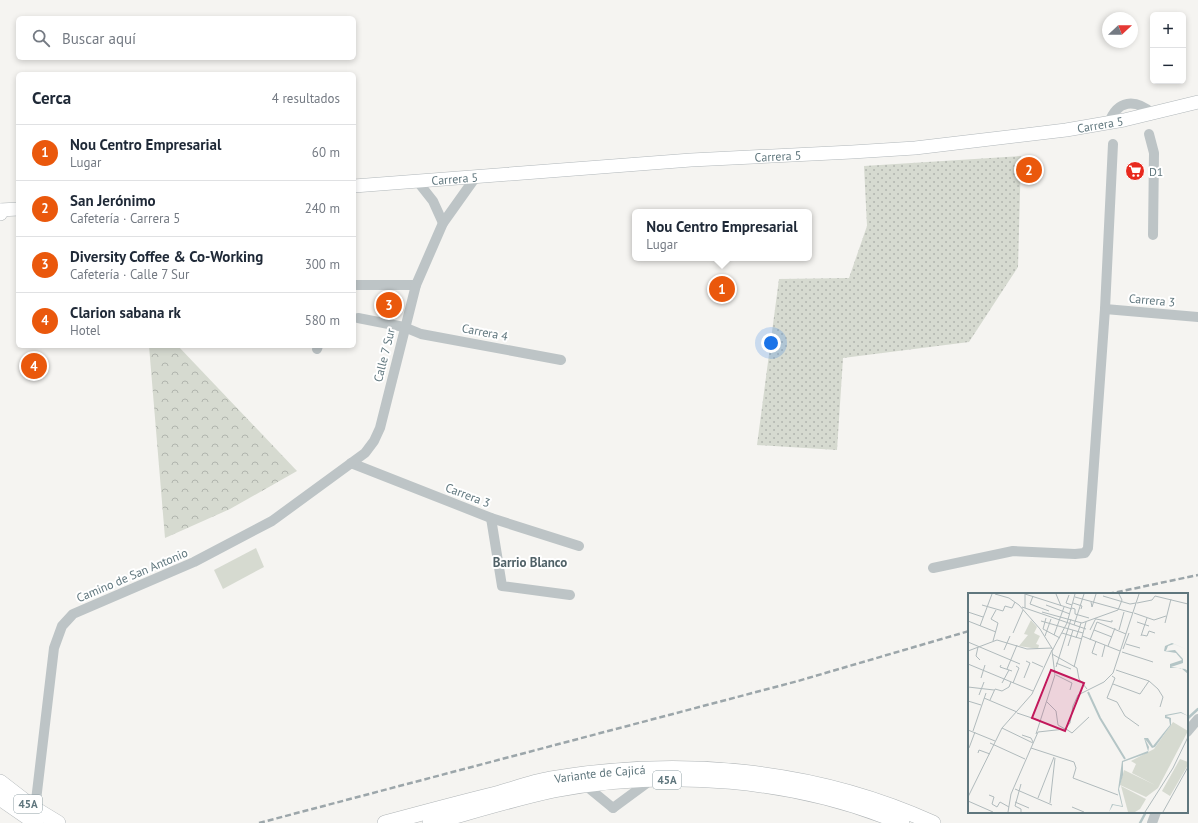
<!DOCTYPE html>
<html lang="es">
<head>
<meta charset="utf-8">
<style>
	:root { --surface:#fff; --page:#f6f6f7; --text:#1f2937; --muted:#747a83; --line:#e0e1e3; --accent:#ea580c }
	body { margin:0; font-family:"PT Sans",sans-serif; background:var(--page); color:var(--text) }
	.controls { position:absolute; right:12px; top:12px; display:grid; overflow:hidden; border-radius:6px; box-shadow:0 2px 6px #0003 }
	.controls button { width:36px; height:36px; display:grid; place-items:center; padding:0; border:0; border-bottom:1px solid var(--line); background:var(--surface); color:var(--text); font:20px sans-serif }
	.compass { position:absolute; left:1102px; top:12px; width:36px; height:36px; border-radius:50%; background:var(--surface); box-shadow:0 2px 6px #0003; rotate:68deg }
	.you { position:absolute; left:771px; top:343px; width:14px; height:14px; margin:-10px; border:3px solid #fff; border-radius:50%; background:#1a73e8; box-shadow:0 0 0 6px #1a73e833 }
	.badge { display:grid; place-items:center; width:26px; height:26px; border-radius:50%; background:var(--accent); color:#fff; font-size:13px; font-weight:700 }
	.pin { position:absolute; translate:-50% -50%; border:2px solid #fff; box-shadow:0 1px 4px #0006 }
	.popup { position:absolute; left:632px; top:209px; width:180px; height:52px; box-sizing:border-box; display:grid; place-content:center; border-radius:6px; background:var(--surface); filter:drop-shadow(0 1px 3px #0005); font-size:13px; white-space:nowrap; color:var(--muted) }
	.popup b { font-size:15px; color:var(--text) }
	.popup::after { content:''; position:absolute; left:50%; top:100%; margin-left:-8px; border:8px solid transparent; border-top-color:var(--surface) }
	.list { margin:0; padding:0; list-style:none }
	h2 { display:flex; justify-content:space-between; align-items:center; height:52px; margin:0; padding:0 16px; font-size:17px }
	h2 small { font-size:13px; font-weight:400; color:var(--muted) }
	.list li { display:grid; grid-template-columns:26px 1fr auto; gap:12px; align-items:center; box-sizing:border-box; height:56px; padding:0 16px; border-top:1px solid var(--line) }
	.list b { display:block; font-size:15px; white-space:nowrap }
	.list p { margin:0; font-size:13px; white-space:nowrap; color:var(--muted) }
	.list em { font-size:13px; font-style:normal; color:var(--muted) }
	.icon { flex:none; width:22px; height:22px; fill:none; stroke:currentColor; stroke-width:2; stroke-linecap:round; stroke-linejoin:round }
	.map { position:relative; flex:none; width:1198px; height:823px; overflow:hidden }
	.search { position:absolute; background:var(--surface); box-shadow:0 2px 6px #0003; left:16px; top:16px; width:340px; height:44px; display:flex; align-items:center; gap:10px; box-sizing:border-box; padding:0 14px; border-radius:6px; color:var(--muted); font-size:15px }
	.panel { position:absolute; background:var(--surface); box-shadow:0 2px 6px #0003; left:16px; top:72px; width:340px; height:276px; border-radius:6px }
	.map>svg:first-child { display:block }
</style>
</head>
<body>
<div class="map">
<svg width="1198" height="823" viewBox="0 0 1198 823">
	<defs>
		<pattern id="grass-dots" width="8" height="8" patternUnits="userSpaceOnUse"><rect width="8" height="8" fill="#d6dad0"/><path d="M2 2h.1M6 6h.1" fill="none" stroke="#b1b5ae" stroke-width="1.8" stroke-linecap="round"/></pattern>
		<pattern id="forest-crowns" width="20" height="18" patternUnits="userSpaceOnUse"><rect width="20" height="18" fill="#d6dad0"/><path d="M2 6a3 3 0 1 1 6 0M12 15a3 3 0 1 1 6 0" fill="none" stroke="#b1b5ae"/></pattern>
	</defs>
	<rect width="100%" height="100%" fill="#f5f4f1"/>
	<path fill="url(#grass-dots)" d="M 1021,156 L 1018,267 L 969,342 L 843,358 L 837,450 L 757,445 L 779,279 L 849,278 L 867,226 L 864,166 Z"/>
	<path fill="url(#forest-crowns)" d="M 149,346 L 178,346 L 297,471 L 230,509 L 165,538 Z"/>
	<path fill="#d6dad0" d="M 256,548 L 264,567 L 223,589 L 214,570 Z"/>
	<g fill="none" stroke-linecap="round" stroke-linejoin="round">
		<g stroke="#b4c5c6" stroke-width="2.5">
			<path d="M 1187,719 L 1198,709"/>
			<path d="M 1140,823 L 1146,812"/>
		</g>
		<defs>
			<g id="major">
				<path id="s1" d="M 354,186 L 691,160 L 852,152 L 915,148 L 1066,130 L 1124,120 L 1198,102"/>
				<path d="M 0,210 L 18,209"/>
			</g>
			<g id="highway">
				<path d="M 0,213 L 0,211"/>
				<path d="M 0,782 L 35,809 L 58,823"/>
				<path d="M 0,798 L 36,823"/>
				<path id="s2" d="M 385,823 C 422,813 459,803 496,794 C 514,789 533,782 551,779 C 680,757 814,769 933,823"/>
				<path d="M 430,823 C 471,812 512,799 554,790 C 667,768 795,778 902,823"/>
			</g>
		</defs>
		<use href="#major" stroke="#b1b7ba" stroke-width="14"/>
		<use href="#highway" stroke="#b1b6b8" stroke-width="16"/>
		<g stroke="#bdc4c6" stroke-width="10">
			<path d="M 1109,123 C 1117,100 1135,98 1153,114"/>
			<path d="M 1149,134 L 1154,153 L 1153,235"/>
			<path d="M 418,182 L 433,201 L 443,223"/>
			<path d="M 354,285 L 416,285"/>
			<path d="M 1105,309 L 1198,317"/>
			<path d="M 358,318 L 404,327 L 421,334 L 561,360"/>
			<path d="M 317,349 L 318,346"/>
			<path d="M 351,463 L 491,518 L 579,546"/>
			<path d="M 491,518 L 502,586 L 570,595"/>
			<path d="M 933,568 L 1013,551 L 1075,554 L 1085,553 L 1088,548 L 1105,309 L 1113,144"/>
			<path d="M 1187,732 L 1198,719"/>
			<path d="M 585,785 L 613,808"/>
			<path d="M 613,808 L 651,780"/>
			<path d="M 35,809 L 54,648 L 62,626 L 73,614 L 194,562 L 272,521 L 365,453 L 374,441 L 380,428 L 416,285 L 443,223 L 475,178"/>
			<path d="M 1152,823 L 1156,812"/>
		</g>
		<use href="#major" stroke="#fff" stroke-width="13"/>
		<use href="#highway" stroke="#fff" stroke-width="15"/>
		<g stroke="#9ca6aa" stroke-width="2.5" stroke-dasharray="6 3" stroke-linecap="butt">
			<path d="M 1108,594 L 1198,575"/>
			<path d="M 259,823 L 798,681 L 969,631"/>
		</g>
	</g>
	<defs>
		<symbol id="supermarket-disc" viewBox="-11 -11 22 22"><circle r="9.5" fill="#e8291e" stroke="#fff"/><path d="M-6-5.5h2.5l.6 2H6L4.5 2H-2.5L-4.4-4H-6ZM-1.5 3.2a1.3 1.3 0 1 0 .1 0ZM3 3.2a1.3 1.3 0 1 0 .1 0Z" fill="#fff"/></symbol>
	</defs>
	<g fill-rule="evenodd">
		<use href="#supermarket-disc" x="1124" y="160" width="22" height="22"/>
	</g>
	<g text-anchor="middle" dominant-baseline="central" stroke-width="4" stroke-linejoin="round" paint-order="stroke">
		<g fill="#fff" stroke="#8f9fa4" stroke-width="1">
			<rect x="653" y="771" width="28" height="18" rx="3"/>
			<rect x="14" y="795" width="28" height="18" rx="3"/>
		</g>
		<g font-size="11" font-weight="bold" fill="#5f767d">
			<text x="667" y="780">45A</text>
			<text x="28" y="804">45A</text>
		</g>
		<g font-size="12" fill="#5f767d" stroke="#fff">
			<text stroke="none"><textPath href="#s1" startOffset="749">Carrera 5</textPath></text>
			<text stroke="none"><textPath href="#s1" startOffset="425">Carrera 5</textPath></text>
			<text stroke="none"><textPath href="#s1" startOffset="101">Carrera 5</textPath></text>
			<text transform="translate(1152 300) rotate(5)">Carrera 3</text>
			<text transform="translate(485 332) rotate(11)">Carrera 4</text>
			<text transform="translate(384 355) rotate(-76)">Calle 7 Sur</text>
			<text transform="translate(468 495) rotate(21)">Carrera 3</text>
			<text transform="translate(132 575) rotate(-23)">Camino de San Antonio</text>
			<text stroke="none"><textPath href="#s2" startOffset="221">Variante de Cajicá</textPath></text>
		</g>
		<g font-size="12" fill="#5f767d" stroke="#fff" text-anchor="start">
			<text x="1149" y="171">D1</text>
		</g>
		<g font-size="13" font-weight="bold" fill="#516268" stroke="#fff">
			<text x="530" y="562">Barrio Blanco</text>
		</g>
	</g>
	<g transform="translate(968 593)">
		<rect width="220" height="220" fill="#f5f4f1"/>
		<path d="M 205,129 L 220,138 L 190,195 L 178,204 L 152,192 L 156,177 L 187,192 L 164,180 L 168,171 L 163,168 L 186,156 ZM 212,166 L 220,169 L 220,172 L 202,203 L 194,198 Z" fill="#d6dad0"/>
		<path d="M 63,27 L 69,34 L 66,40 L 72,43 L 68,51 L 71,52 L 70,56 L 51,53 L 60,42 L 56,41 Z" fill="#d6dad0"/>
		<path d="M 153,193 L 178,206 L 172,216 L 167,219 L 160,219 Z" fill="#d6dad0"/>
		<path d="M 204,50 L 220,57 L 206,51 L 200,53 L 198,58 L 207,57 L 215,66 L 215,70 L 203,74 L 217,76 L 220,78 L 220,81 L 213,75 L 202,75 L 202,71 L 214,67 L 208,60 L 196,58 L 197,53 ZM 213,119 L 220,123 L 213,120 L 198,123 L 203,125 L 203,132 L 187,154 L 184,155 L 177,146 L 181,154 L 180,160 L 155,169 L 155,182 L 151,196 L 155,214 L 145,212 L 141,219 L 144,211 L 154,213 L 150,197 L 154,168 L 180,158 L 176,145 L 180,145 L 185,153 L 202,132 L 201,126 L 197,125 L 197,122 Z" fill="#b4c5c6"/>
		<path fill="none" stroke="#b4c5c6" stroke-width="2" d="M 120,99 L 132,125 L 157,166"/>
		<path fill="none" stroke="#b0babc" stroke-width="1" d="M 27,1 L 41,5 L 51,12 L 72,36 L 85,57M 57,1 L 104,16M 88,1 L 93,13M 101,2 L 98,10 L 104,12M 65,3 L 62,11 L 81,18M 135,3 L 162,11 L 168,10M 107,4 L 165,20M 123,9 L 124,14 L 128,1M 105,10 L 114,13 L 113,16M 169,10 L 184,7 L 187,3 L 220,11M 14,12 L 35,18 L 37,13 L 44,15 L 47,9M 78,12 L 102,21M 54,14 L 118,36M 57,15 L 57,1M 104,15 L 107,16 L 107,21 L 121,25M 0,19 L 15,24M 74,19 L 114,30 L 150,17 L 154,7 L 151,1M 166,20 L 186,27 L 198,23M 78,25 L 75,36 L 92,45M 128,26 L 144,29 L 144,27M 0,28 L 28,39M 73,28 L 115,40M 169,29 L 181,33M 197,30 L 203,6M 106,32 L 116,1M 12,33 L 24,1M 122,37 L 128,25M 126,37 L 144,44M 151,37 L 156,19M 45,40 L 55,17M 94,40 L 114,46M 86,42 L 96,14M 174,42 L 179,43 L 181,38 L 187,40M 77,43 L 83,26M 114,43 L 152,58M 173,43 L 179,25M 108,45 L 113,30M 122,47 L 129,29 L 158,41M 25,48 L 30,30 L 23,26 L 28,17M 128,48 L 124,60 L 129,62M 0,49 L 52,71M 158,51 L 172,55M 100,53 L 105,37M 140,53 L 147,35M 10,54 L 8,63 L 12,67M 155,56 L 161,40M 36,57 L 42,43M 0,58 L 29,47 L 59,56 L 84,55M 154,59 L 185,69M 84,61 L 109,75 L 111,86 L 119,96M 134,64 L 137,52M 64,69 L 75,74M 88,70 L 103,76M 0,71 L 65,98M 33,72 L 32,74 L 44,78M 88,74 L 103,26M 106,74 L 118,29M 39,76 L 49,52M 148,77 L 181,88 L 190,96 L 195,104 L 192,114M 88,82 L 104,90 L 102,97M 144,83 L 147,85 L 139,105 L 149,109 L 157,123 L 171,133M 13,85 L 17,72M 56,85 L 62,70 L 58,68M 34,90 L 41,77M 45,90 L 51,75 L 48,73M 145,91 L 172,101 L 181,88M 0,94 L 26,97M 11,102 L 16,89M 16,105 L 49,119M 22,107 L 27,96 L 34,98 L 41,94 L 43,89M 0,108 L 13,112M 79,109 L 88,118M 88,118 L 90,132 L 97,136M 49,120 L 73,128M 34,135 L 65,150M 98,136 L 104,140 L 121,124M 0,137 L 27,148M 5,138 L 18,100M 68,141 L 87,82 L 84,58 L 99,30 L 107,1M 54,142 L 63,145 L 65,149M 22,150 L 57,166M 1,155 L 7,139M 63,155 L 106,169 L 108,175 L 105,185 L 150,202M 10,160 L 11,157 L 22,161M 47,196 L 84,212M 21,202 L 26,204 L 24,211 L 29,214 L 32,209 L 41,214M 0,204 L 34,135 L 64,101 L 84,57M 70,205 L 86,164M 0,208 L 25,219M 47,209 L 61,215M 82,210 L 87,165M 104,214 L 116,219M 40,219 L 43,201 L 70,139 L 97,136 L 102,130 L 105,113 L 110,102 L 136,89 L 145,80 L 171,1M 53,219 L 53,216 L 47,213 L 53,191M 177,219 L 205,175 L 220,144M 195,219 L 220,174"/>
		<path fill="#c2185b" fill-opacity="0.15" stroke="#c2185b" stroke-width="2" d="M 83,77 L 116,90 L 97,138 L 64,125 Z"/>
		<rect width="220" height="220" fill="none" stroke="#5f767d" stroke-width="2"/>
	</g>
</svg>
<div class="controls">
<button>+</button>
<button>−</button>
</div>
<svg class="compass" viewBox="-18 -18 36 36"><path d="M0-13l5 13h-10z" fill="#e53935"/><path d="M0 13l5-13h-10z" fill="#747a83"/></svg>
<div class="you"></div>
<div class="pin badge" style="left:722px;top:289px">1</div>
<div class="popup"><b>Nou Centro Empresarial</b>Lugar</div>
<div class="pin badge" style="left:1029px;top:170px">2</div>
<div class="pin badge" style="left:389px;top:305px">3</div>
<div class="pin badge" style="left:34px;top:366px">4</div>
<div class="search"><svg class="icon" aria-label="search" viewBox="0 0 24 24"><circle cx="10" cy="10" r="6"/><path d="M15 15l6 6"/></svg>Buscar aquí</div>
<section class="panel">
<h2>Cerca<small>4 resultados</small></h2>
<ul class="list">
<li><span class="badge">1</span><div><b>Nou Centro Empresarial</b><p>Lugar</p></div><em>60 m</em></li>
<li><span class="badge">2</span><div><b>San Jerónimo</b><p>Cafetería · Carrera 5</p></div><em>240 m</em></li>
<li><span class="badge">3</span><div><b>Diversity Coffee &amp; Co-Working</b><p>Cafetería · Calle 7 Sur</p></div><em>300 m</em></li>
<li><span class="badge">4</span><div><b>Clarion sabana rk</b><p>Hotel</p></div><em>580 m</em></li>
</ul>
</section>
</div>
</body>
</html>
